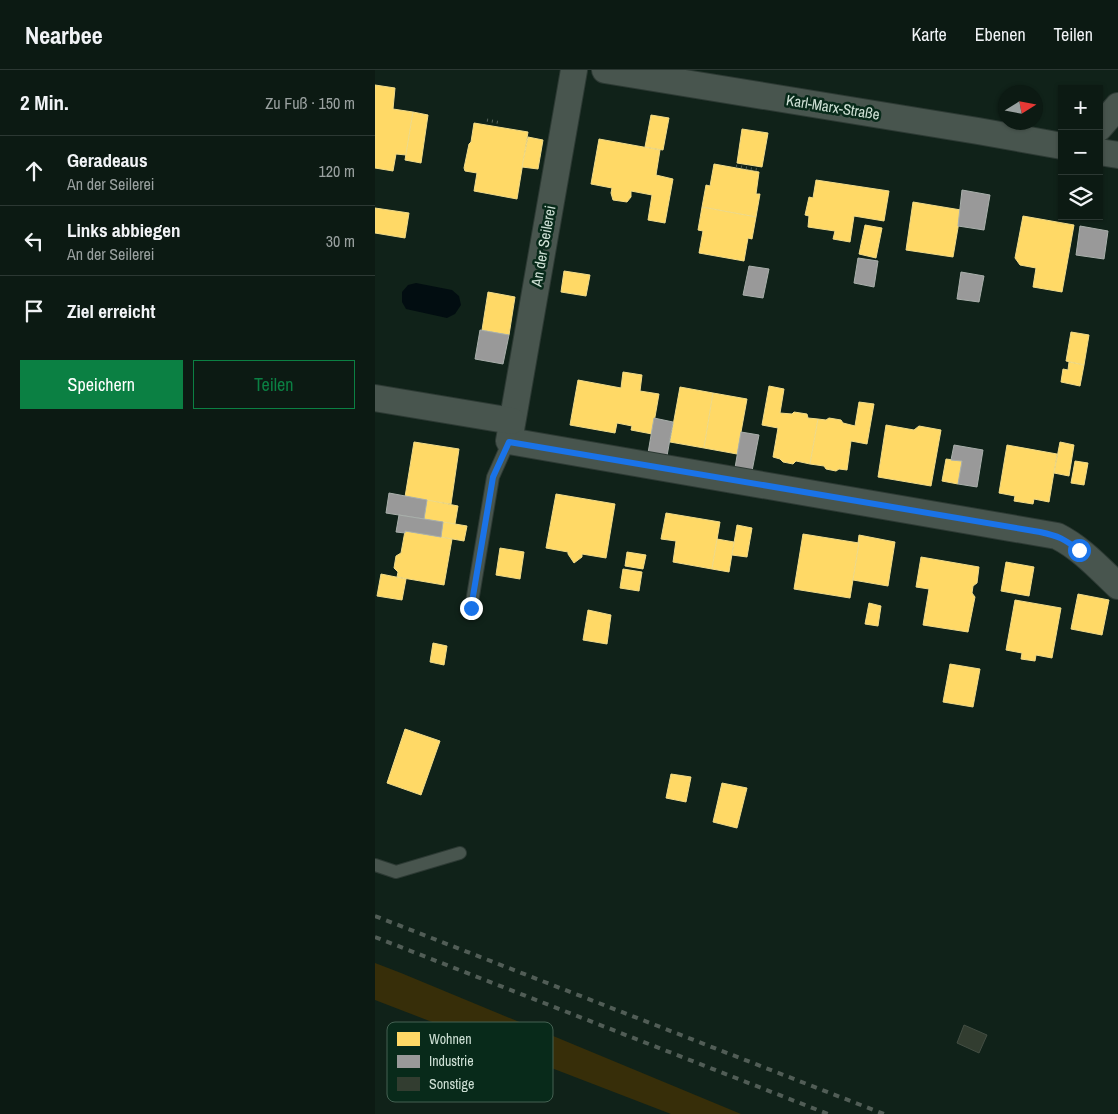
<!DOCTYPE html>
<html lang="de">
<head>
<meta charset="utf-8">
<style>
	:root { --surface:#0c1a13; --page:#15231c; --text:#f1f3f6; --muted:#9aa1a0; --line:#2c3833; --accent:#0b8043 }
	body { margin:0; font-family:"Archivo Narrow",sans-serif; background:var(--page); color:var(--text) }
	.controls { position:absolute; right:15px; top:15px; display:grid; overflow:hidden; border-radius:0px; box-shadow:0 1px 4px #0004 }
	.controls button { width:45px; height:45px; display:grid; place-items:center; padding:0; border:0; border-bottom:1px solid var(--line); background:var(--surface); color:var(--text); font:25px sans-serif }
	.compass { position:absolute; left:623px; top:15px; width:45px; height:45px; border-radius:50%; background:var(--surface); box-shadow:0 1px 4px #0004; rotate:79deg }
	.stop { position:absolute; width:15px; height:15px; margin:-11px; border:4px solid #1a73e8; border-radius:50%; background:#fff }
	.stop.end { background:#1a73e8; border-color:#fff; box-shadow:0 1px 5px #0008 }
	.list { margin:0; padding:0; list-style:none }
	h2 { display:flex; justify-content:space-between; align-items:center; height:65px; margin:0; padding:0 20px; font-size:21px }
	h2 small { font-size:16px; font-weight:400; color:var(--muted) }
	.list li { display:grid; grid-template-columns:32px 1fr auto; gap:15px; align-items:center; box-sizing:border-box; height:70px; padding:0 20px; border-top:1px solid var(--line) }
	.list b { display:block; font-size:19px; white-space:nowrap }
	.list p { margin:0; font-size:16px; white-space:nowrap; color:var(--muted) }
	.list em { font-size:16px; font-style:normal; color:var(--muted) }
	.actions { display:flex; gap:10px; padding:15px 20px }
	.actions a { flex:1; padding:11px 0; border:1px solid var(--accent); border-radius:0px; text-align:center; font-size:18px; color:var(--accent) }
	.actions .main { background:var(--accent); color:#fff }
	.icon { flex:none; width:28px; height:28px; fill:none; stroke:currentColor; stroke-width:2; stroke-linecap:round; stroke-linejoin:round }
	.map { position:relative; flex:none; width:743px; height:1044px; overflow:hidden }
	header { display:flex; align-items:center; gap:30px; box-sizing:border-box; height:70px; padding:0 25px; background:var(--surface); border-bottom:1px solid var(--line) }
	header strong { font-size:24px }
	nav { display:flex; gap:28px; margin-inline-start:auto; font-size:18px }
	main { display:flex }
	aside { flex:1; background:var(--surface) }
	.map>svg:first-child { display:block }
</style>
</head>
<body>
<header>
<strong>Nearbee</strong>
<nav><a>Karte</a><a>Ebenen</a><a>Teilen</a></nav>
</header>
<main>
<aside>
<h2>2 Min.<small>Zu Fuß · 150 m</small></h2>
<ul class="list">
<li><svg class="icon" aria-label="ahead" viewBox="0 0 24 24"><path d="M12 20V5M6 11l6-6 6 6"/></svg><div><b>Geradeaus</b><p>An der Seilerei</p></div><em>120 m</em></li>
<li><svg class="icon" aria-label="left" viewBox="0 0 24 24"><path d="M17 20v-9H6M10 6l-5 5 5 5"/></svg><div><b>Links abbiegen</b><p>An der Seilerei</p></div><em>30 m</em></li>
<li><svg class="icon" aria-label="arrive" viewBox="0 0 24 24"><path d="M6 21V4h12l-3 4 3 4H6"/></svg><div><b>Ziel erreicht</b></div></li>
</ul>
<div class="actions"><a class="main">Speichern</a><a>Teilen</a></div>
</aside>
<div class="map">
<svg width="743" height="1044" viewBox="0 0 743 1044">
	<rect width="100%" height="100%" fill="#102219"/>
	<path fill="#372e09" d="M 0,893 L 26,903 L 366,1044 L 296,1044 L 0,930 Z"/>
	<path fill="#020d11" d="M 41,213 L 77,220 L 84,226 L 86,235 L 80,244 L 72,248 L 31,239 L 27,232 L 27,222 L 33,215 Z"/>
	<g fill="#ffd966" stroke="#f1db88">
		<path d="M 0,15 L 20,18 L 18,39 L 38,42 L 31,85 L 21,84 L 18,101 L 0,98 Z"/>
		<path d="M 38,42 L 53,45 L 46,93 L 30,90 Z"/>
		<path d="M 276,45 L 294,48 L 288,80 L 270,77 Z"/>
		<path d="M 99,53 L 153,62 L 142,129 L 99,121 L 102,103 L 90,101 L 89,98 L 94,74 L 96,72 Z"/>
		<path d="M 367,59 L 393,63 L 387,97 L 362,93 Z"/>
		<path d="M 153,67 L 168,70 L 163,99 L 147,97 Z"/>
		<path d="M 224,69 L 285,80 L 281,105 L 298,109 L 290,153 L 273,150 L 277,125 L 256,121 L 256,127 L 252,132 L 238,130 L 236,123 L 237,118 L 216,114 Z"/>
		<path d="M 339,94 L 384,102 L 381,124 L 385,124 L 381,147 L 327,137 L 331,115 L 335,116 Z"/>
		<path d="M 441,110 L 514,121 L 509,151 L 479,146 L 475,172 L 458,169 L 460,161 L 433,157 L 434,146 L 430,145 L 434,127 L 438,128 Z"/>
		<path d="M 538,132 L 586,140 L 578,187 L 531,180 Z"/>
		<path d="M 327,137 L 381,147 L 377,169 L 373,168 L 369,191 L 324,183 L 328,161 L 323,160 Z"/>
		<path d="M 0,138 L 34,143 L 30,168 L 0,163 Z"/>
		<path d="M 648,146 L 699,155 L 687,222 L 658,217 L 661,198 L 645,195 L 640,188 Z"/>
		<path d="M 490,155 L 507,158 L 501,188 L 484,184 Z"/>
		<path d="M 189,201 L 215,205 L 211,226 L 186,222 Z"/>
		<path d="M 113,222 L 140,227 L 134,265 L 107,260 Z"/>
		<path d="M 696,262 L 714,265 L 709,295 L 691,291 Z"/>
		<path d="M 694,292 L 709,295 L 705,316 L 686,312 L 688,299 L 693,300 Z"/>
		<path d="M 248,302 L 267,305 L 265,321 L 284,324 L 277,364 L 256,360 L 257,356 L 242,353 L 240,363 L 195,355 L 203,310 L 246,318 Z"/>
		<path d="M 394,316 L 409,319 L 405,343 L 417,344 L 419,342 L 432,344 L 433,348 L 443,349 L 435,394 L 421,391 L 418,394 L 408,392 L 405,389 L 398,387 L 403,358 L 387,355 Z"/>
		<path d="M 305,317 L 338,323 L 329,378 L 295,372 Z"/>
		<path d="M 338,323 L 372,329 L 362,384 L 329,378 Z"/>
		<path d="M 484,332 L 499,334 L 492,374 L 476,371 L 472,400 L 464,399 L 461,401 L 451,399 L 449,396 L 435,394 L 443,349 L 451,350 L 454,348 L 466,350 L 468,353 L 480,356 Z"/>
		<path d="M 511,355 L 539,360 L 544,356 L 566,360 L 556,416 L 503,407 Z"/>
		<path d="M 39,372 L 84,379 L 76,434 L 30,427 Z"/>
		<path d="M 685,372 L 699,375 L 694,406 L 679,403 Z"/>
		<path d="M 632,375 L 682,384 L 674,432 L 659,429 L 658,434 L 639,431 L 640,426 L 624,423 Z"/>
		<path d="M 571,389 L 587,391 L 583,414 L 567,411 Z"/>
		<path d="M 700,391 L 713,393 L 709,415 L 696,413 Z"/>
		<path d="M 181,424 L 240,434 L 231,488 L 207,484 L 207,487 L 199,493 L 193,484 L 193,482 L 171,478 Z"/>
		<path d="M 52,430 L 83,436 L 80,454 L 49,449 Z"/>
		<path d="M 291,443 L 345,452 L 337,499 L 298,492 L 301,471 L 286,469 Z"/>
		<path d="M 68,452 L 92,456 L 89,471 L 66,467 Z"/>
		<path d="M 362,455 L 377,458 L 372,487 L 357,485 Z"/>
		<path d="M 30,461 L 77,469 L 69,515 L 22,507 L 23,502 L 19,498 L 21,486 L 26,483 Z"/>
		<path d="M 428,464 L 484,473 L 475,528 L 419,519 Z"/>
		<path d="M 484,465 L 520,472 L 513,516 L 478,510 L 484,473 L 483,473 Z"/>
		<path d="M 342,469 L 359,472 L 354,502 L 337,499 Z"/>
		<path d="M 125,478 L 149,482 L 145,509 L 121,505 Z"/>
		<path d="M 252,482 L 271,485 L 268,499 L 250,496 Z"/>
		<path d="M 546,487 L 604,497 L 602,513 L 598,516 L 597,523 L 600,527 L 593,562 L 548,555 L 554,519 L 541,517 Z"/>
		<path d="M 631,492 L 659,497 L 654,526 L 626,521 Z"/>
		<path d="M 248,499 L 267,502 L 264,521 L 245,518 Z"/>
		<path d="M 6,504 L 31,509 L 27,530 L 2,526 Z"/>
		<path d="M 703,524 L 734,530 L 727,565 L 696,559 Z"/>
		<path d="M 640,530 L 686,538 L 677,588 L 661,585 L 660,591 L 646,589 L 647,583 L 631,580 Z"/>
		<path d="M 494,533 L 506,536 L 503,556 L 490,554 Z"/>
		<path d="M 213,540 L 236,545 L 232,574 L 208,570 Z"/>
		<path d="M 58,573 L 72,576 L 69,595 L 55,592 Z"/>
		<path d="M 575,594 L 605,599 L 598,637 L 568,632 Z"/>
		<path d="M 30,659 L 65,671 L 46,725 L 12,713 Z"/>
		<path d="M 296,704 L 316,707 L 311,732 L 291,728 Z"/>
		<path d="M 347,713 L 372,718 L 362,758 L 338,752 Z"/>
	</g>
	<g fill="#999" stroke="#a9afab">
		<path d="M 587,120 L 615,125 L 609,160 L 583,156 Z"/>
		<path d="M 705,156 L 733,161 L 729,189 L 701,185 Z"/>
		<path d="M 483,188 L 503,191 L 499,217 L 479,213 Z"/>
		<path d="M 374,196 L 394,199 L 388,228 L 368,225 Z"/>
		<path d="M 586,202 L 609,206 L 604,232 L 582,229 Z"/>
		<path d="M 105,260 L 134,265 L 128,294 L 100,289 Z"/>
		<path d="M 279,348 L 298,352 L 292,386 L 273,383 Z"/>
		<path d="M 366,362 L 384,365 L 377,401 L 360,398 Z"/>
		<path d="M 579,375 L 608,380 L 602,417 L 583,414 L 587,391 L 576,390 Z"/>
		<path d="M 14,423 L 52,430 L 49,449 L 11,443 Z"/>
		<path d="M 24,445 L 68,452 L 66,467 L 30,461 L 30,463 L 21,462 Z"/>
	</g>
	<path fill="#323d30" stroke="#434e43" d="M 589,955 L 612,965 L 604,983 L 582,973 Z"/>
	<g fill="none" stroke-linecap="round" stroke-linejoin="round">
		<defs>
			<g id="service">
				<path d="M 96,538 L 118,407 L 134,371"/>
				<path d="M 0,795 L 21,802 L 85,783"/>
			</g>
			<g id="minor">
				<path d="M 199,0 L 134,371 L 682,466 C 706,478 724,498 743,516"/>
				<path d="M 230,0 L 603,61 L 687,76"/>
				<path d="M 724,58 L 743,36"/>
				<path d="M 724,82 L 743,85"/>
				<path d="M 0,328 L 137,351"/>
			</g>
		</defs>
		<use href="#service" stroke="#2d3a34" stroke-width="14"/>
		<use href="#minor" stroke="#2d3a34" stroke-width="28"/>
		<g stroke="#54605a" stroke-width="3" stroke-dasharray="1 4" stroke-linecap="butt">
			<path d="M 112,50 L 126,53"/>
			<path d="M 361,96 L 383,100"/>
		</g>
		<use href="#service" stroke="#48554e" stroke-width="12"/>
		<use href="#minor" stroke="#48554e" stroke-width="26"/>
		<g stroke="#515d56" stroke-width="4" stroke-dasharray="6 6" stroke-linecap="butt">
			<path d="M 0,846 L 509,1044"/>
			<path d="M 0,867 L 453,1044"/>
		</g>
	</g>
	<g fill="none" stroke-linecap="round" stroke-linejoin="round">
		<path stroke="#1a73e8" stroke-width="6" d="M 96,538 L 118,407 L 134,372 L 665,462 C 684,466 689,469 704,480"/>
	</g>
	<g text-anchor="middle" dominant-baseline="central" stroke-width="5" stroke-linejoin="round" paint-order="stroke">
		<g font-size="15" fill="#cfe1d6" stroke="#082a1a">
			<text transform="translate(458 37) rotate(9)">Karl-Marx-Straße</text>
			<text transform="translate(168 176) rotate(-80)">An der Seilerei</text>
		</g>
	</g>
	<rect x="12" y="952" width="166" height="80" rx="8" fill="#082a1a" stroke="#446152" stroke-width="1"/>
	<rect x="22" y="962" width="23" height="14" fill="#ffd966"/>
	<rect x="22" y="985" width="23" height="13" fill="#999"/>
	<rect x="22" y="1007" width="23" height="14" fill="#323d30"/>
	<g font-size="14" fill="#cfe1d6">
		<text x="54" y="974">Wohnen</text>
		<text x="54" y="996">Industrie</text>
		<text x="54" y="1019">Sonstige</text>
	</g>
</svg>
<div class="controls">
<button>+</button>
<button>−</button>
<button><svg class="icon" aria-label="layers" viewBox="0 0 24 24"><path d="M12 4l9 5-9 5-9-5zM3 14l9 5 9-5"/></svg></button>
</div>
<svg class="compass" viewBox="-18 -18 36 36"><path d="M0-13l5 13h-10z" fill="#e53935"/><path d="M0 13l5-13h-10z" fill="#9aa1a0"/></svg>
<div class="stop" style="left:704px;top:480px"></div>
<div class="stop end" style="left:96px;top:538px"></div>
</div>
</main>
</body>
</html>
